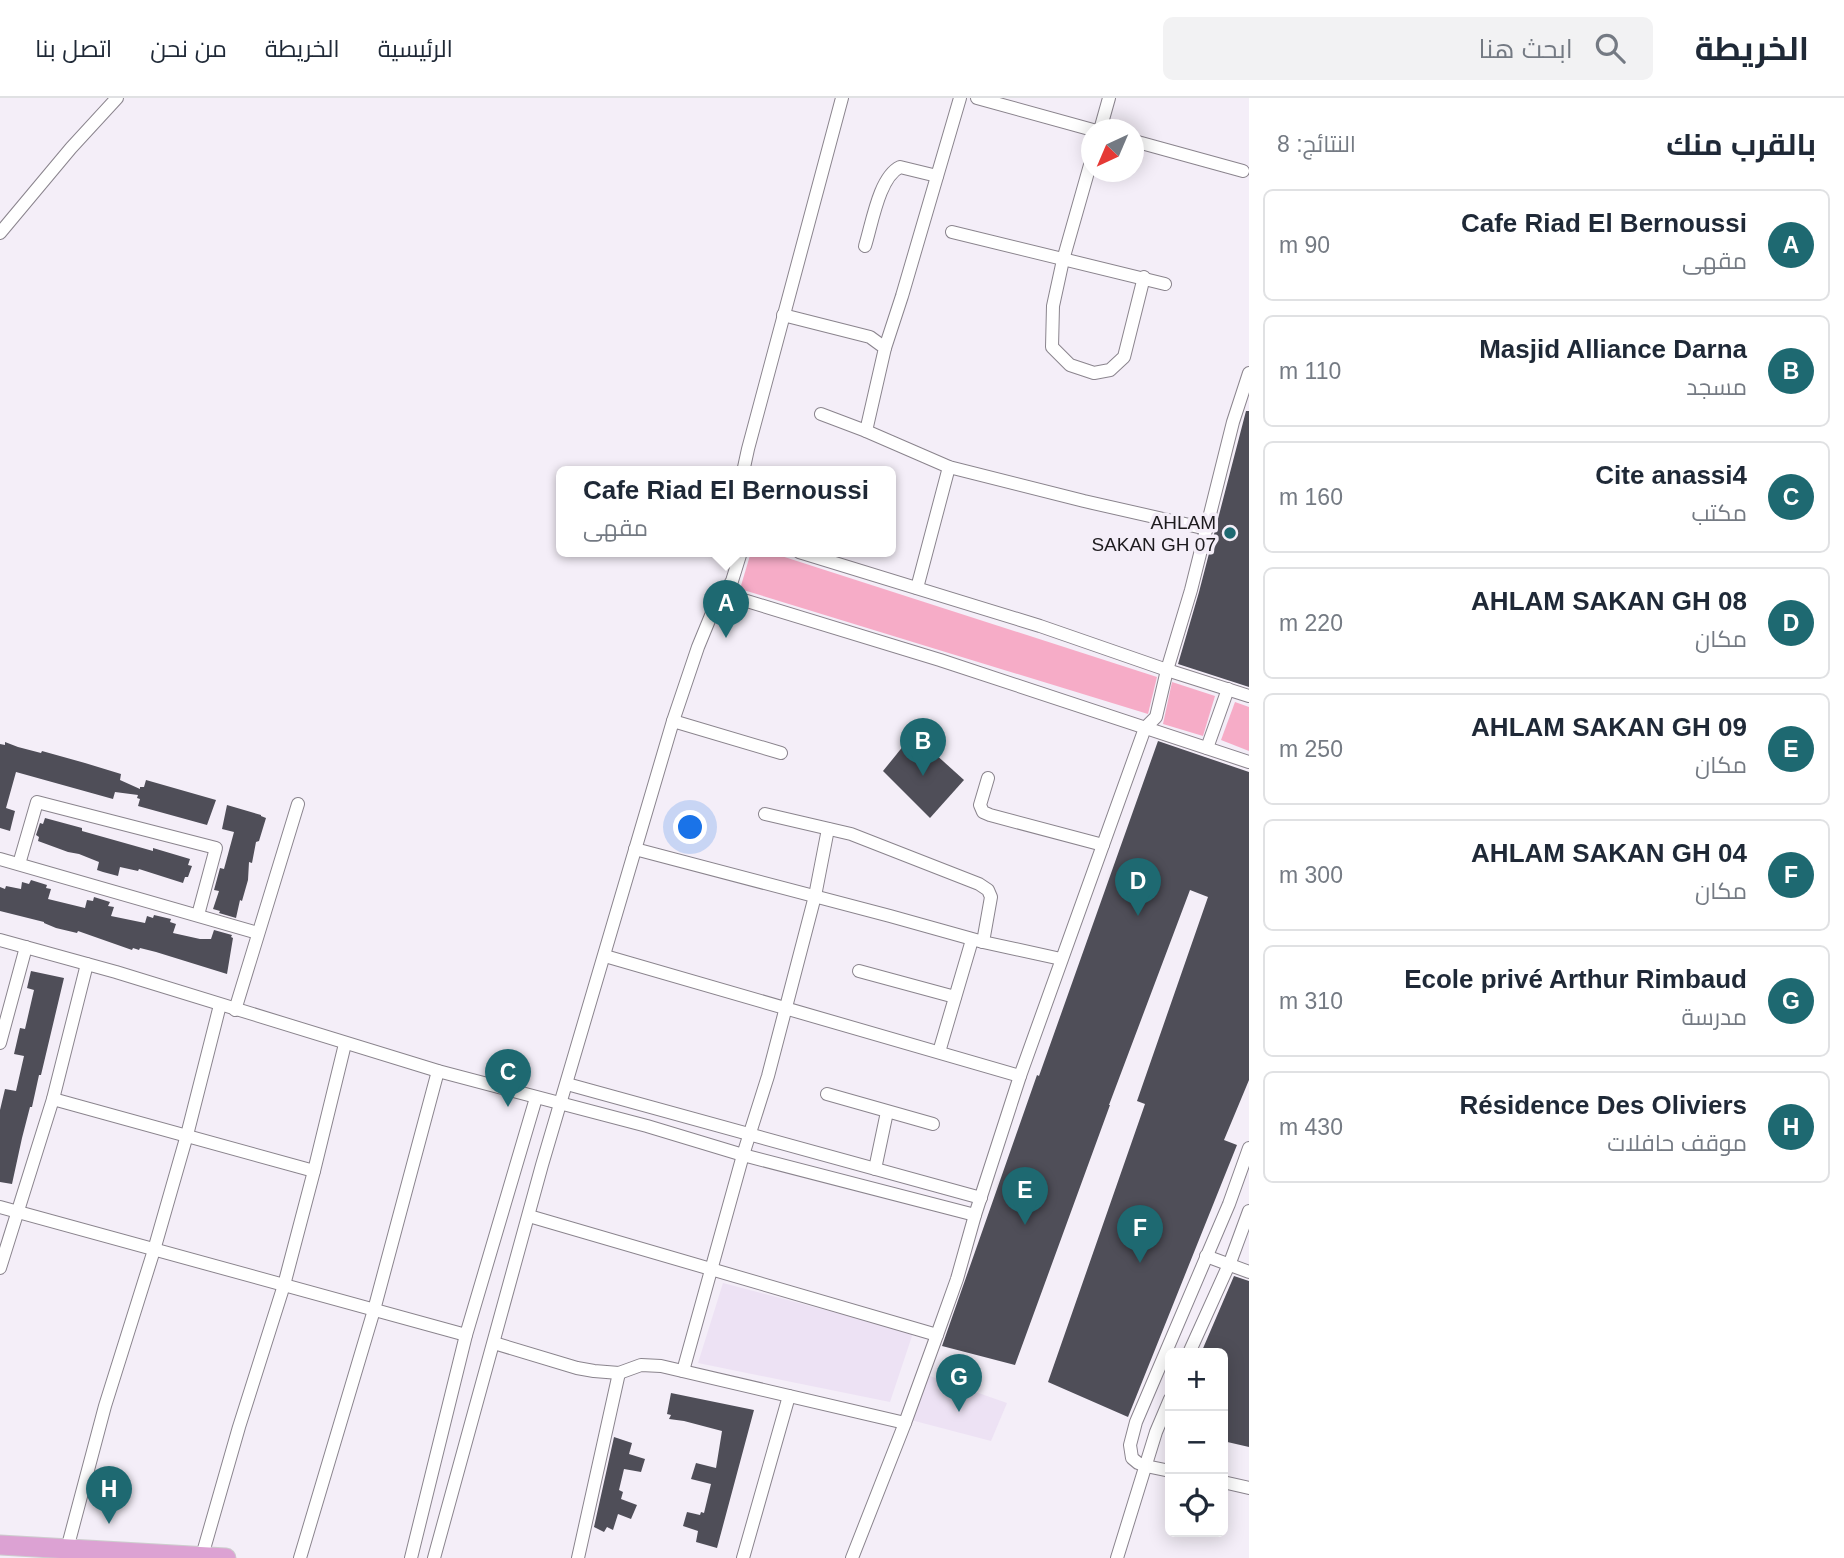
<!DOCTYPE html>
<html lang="ar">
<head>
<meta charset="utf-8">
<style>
	:root { --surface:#fff; --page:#f2f2f3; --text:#1f2937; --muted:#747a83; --line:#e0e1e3; --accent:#1e6971 }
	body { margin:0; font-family:Helvetica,Cairo,sans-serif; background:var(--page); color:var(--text); direction:rtl }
	.controls { position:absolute; right:21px; bottom:21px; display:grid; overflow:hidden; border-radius:10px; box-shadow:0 4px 18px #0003 }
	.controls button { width:63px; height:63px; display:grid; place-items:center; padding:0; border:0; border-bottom:2px solid var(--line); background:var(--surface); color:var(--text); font:35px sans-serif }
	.compass { position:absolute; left:1081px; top:21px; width:63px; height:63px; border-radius:50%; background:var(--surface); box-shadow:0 4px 18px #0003; rotate:224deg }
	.you { position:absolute; left:691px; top:730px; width:24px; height:24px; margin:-18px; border:5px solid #fff; border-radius:50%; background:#1a73e8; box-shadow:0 0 0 10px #1a73e833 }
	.badge { display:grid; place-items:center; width:46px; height:46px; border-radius:50%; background:var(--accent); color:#fff; font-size:23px; font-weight:700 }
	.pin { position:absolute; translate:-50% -58px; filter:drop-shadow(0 2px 4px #0008) }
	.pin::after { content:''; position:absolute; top:37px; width:24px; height:21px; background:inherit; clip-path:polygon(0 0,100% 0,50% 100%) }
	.popup { position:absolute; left:556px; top:368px; width:340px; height:91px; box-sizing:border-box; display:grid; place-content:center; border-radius:10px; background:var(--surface); filter:drop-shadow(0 2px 5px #0005); font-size:23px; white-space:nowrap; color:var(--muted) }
	.popup b { font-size:26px; color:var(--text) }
	.popup::after { content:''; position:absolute; left:50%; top:100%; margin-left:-14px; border:14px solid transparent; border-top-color:var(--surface) }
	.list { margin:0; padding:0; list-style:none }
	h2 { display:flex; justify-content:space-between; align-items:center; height:91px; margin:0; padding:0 28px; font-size:30px }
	h2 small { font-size:23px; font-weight:400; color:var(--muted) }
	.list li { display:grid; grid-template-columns:46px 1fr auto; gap:21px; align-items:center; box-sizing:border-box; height:112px; margin:0 14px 14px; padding:0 14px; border:2px solid var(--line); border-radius:10px }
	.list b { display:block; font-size:26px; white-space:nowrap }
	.list p { margin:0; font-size:23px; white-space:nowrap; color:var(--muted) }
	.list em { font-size:23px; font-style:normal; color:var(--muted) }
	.icon { flex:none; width:38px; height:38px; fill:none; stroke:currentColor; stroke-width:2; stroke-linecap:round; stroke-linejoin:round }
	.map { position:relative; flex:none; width:1249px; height:1460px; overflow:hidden; direction:ltr }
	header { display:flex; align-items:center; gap:42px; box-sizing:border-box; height:98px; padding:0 35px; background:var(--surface); border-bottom:2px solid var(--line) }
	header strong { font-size:33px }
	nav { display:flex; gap:38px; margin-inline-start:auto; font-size:24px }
	.search { width:490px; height:63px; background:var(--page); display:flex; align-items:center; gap:18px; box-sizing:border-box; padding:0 24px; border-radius:10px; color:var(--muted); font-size:26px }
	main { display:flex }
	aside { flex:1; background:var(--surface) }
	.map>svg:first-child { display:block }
</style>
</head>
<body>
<header>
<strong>الخريطة</strong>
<div class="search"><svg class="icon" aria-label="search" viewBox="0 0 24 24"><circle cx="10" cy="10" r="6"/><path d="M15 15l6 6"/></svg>ابحث هنا</div>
<nav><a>الرئيسية</a><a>الخريطة</a><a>من نحن</a><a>اتصل بنا</a></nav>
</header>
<main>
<aside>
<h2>بالقرب منك<small>النتائج: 8</small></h2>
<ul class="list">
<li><span class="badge">A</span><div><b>Cafe Riad El Bernoussi</b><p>مقهى</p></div><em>90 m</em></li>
<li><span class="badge">B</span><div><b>Masjid Alliance Darna</b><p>مسجد</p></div><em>110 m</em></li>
<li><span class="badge">C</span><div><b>Cite anassi4</b><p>مكتب</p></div><em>160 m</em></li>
<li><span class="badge">D</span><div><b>AHLAM SAKAN GH 08</b><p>مكان</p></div><em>220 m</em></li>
<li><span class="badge">E</span><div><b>AHLAM SAKAN GH 09</b><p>مكان</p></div><em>250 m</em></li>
<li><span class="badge">F</span><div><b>AHLAM SAKAN GH 04</b><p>مكان</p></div><em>300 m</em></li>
<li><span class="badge">G</span><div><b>Ecole privé Arthur Rimbaud</b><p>مدرسة</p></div><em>310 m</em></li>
<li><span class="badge">H</span><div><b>Résidence Des Oliviers</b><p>موقف حافلات</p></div><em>430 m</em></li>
</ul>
</aside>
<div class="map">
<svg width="1249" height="1460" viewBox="0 0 1249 1460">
	<rect width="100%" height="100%" fill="#f4eef8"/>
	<g fill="#ede2f4">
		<path d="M 723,1185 L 913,1235 L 890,1304 L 698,1265 Z"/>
		<path d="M 927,1277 L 1007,1305 L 991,1343 L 911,1322 Z"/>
	</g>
	<g fill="#f6acc7">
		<path d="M 751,454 L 769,454 L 1157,579 L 1148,616 L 740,491 Z"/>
		<path d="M 1172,584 L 1215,598 L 1203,638 L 1163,626 Z"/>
		<path d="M 1235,604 L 1249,609 L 1249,653 L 1221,642 Z"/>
	</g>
	<g fill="#4f4e58">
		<path d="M 1246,313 L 1249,313 L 1249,589 L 1178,566 L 1199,494 Z"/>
		<path d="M 913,636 L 964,682 L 930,720 L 883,673 Z"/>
		<path d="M 1158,643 L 1249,674 L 1249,982 L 1224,1042 L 1237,1047 L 1128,1319 L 1048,1284 L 1145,1006 L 1137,1003 L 1208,799 L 1190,792 L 1109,1007 L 1110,1007 L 1015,1267 L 942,1248 L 1037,977 L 1039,978 Z"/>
		<path d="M 5,644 L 18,649 L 41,655 L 42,653 L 85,665 L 121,676 L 120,682 L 140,691 L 140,689 L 144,689 L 146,682 L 216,702 L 207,727 L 138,708 L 140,701 L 137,700 L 138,697 L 115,694 L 113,701 L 16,674 L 6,710 L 15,713 L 10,733 L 0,730 L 0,646 L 5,647 Z"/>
		<path d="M 227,707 L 261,717 L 261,718 L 266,720 L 259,743 L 256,744 L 252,765 L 249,764 L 248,782 L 242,803 L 240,802 L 236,820 L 219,815 L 220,813 L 213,811 L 219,793 L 214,792 L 220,770 L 224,771 L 234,734 L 222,731 Z"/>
		<path d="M 45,720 L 82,730 L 82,733 L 153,753 L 153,750 L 190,761 L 188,767 L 192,768 L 188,779 L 185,779 L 183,785 L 139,771 L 138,773 L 120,769 L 118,778 L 103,774 L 97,772 L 99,764 L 79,756 L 68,754 L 38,743 L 39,739 L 36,737 L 40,725 L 43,726 Z"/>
		<path d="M 31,782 L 47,787 L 46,790 L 51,791 L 48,801 L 85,810 L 87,802 L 93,803 L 94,799 L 110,804 L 108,808 L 114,809 L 111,818 L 145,825 L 147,818 L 153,820 L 154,817 L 171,821 L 170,824 L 176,826 L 173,835 L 200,841 L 211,841 L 214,832 L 232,837 L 231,839 L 233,840 L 227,876 L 156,854 L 140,850 L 139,852 L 133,850 L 132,852 L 78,833 L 77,835 L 56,830 L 44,825 L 44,824 L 0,813 L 0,789 L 5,791 L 6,788 L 21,791 L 22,784 L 29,786 Z"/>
		<path d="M 31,873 L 64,880 L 41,977 L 39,977 L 32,1009 L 30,1009 L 22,1040 L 12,1086 L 0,1084 L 0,1012 L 5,991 L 16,993 L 24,958 L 14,956 L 20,930 L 25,931 L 34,892 L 27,890 Z"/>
		<path d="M 1234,1178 L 1249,1183 L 1249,1349 L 1223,1343 L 1223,1255 L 1201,1255 Z"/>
		<path d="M 671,1295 L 754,1312 L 717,1450 L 696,1444 L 698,1433 L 683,1428 L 687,1414 L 700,1417 L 701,1414 L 704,1415 L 711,1386 L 691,1381 L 696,1365 L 716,1370 L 722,1333 L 684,1323 L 669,1321 L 671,1317 L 667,1316 Z"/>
		<path d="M 614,1339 L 632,1345 L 629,1356 L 645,1361 L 641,1374 L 624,1371 L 619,1392 L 623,1394 L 621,1401 L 637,1407 L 631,1421 L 618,1416 L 613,1432 L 607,1429 L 604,1434 L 594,1429 Z"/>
	</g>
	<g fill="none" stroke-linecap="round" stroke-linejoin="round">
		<defs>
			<g id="minor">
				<path d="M 977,0 L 1093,32"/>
				<path d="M 1100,32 L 1109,0"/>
				<path d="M 1134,43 L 1243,73"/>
				<path d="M 1092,60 L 1063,162 L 1053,208 L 1052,249 L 1070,267 L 1094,275 L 1110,272 L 1124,259 L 1144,179"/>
				<path d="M 952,134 L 1165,186"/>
				<path d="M 0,135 L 71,50 L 117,0"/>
				<path d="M 865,148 C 872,126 879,79 900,69 L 937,78"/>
				<path d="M 783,217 L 870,239 L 885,250 L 866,333"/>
				<path d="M 885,250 L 902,198 L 960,0"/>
				<path d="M 821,316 L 866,333 L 949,369 L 1084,403 L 1207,431"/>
				<path d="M 743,374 L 748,351 L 842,0"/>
				<path d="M 799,454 L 1040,528 L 1167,572 L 1249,598"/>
				<path d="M 917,490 L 949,369"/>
				<path d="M 724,496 L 940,562 L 1249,664"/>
				<path d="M 673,623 L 781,655"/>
				<path d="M 1207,650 L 1228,591"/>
				<path d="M 988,680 L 980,707 L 983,714 L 990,717 L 1103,747"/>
				<path d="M 765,716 L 851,736 L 979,786 L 988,792 L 991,799 L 983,844"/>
				<path d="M 635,751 L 890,818 L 983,844 L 1061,861"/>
				<path d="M 0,761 L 258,835"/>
				<path d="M 19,766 L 37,704 L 216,750 L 198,817"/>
				<path d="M 0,842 L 116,874 L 438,973 L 647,1028 L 743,1057 L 975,1117"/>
				<path d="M 605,858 L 1020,978"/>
				<path d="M 859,873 L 955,899"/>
				<path d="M 235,912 L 298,706"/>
				<path d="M 0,945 L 26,849"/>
				<path d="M 939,954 L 972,842"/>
				<path d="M 567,986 L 981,1100"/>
				<path d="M 827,996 L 933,1026"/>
				<path d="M 53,1001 L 314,1073"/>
				<path d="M 875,1071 L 887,1014"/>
				<path d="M 0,1109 L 466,1237"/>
				<path d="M 529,1118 L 937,1237"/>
				<path d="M 1206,1158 L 1249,1174"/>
				<path d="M 0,1170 L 53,1001 L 87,866"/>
				<path d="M 494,1245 L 577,1270 L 594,1273 L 619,1275 L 641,1267 L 661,1268 L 905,1325"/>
				<path d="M 1189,1255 L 1231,1162 L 1249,1113"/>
				<path d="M 683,1273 L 743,1057 L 768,978 L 815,798 L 828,731"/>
				<path d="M 1170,1373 L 1146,1368 L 1138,1365 L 1132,1360 L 1130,1347 L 1136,1324 L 1229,1106 L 1249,1050"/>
				<path d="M 1223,1384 L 1249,1390"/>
				<path d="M 67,1451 L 105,1308 L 154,1152 L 187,1037 L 220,907"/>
				<path d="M 202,1458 L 239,1329 L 284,1187 L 314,1073 L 345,946"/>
				<path d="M 300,1460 L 374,1212 L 438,973"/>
				<path d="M 411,1460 L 466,1237 L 536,1000"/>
				<path d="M 434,1460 L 542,1067 L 673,623 L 698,549 L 712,515 L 732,483 L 741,454"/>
				<path d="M 578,1460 L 619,1275"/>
				<path d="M 743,1460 L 789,1298"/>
				<path d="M 852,1460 L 905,1325 L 937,1237 L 957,1181 L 975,1117 L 1020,978 L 1145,630 L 1156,619 L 1167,572 L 1191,492 L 1233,324 L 1249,275"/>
				<path d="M 1117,1460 L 1156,1334 L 1170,1301"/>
			</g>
			<path id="primary" d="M 0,1447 L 226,1460"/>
		</defs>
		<use href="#minor" stroke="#8a848d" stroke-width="14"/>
		<use href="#primary" stroke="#cdcdce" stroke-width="21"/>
		<use href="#minor" stroke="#fff" stroke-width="12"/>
		<use href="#primary" stroke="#dca2d3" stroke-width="19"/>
	</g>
	<circle fill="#1e6971" stroke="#f4eef8" stroke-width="2.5" cx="1230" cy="435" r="7"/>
	<g text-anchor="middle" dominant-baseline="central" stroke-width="7" stroke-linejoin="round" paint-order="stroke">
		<g font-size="19" fill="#1d1b1e" stroke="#f4eef8" text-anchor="end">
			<text x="1216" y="424">AHLAM<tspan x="1216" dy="22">SAKAN GH 07</tspan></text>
		</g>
	</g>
</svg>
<div class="controls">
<button>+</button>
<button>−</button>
<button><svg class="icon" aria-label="locate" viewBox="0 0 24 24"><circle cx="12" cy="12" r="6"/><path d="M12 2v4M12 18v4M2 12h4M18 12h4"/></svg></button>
</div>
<svg class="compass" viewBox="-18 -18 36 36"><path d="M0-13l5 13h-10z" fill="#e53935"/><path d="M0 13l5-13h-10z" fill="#747a83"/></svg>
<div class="you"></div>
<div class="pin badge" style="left:726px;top:540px">A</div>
<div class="popup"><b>Cafe Riad El Bernoussi</b>مقهى</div>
<div class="pin badge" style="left:923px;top:678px">B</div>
<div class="pin badge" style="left:508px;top:1009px">C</div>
<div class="pin badge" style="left:1138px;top:818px">D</div>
<div class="pin badge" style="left:1025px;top:1127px">E</div>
<div class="pin badge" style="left:1140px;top:1165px">F</div>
<div class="pin badge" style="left:959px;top:1314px">G</div>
<div class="pin badge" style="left:109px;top:1426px">H</div>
</div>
</main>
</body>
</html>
